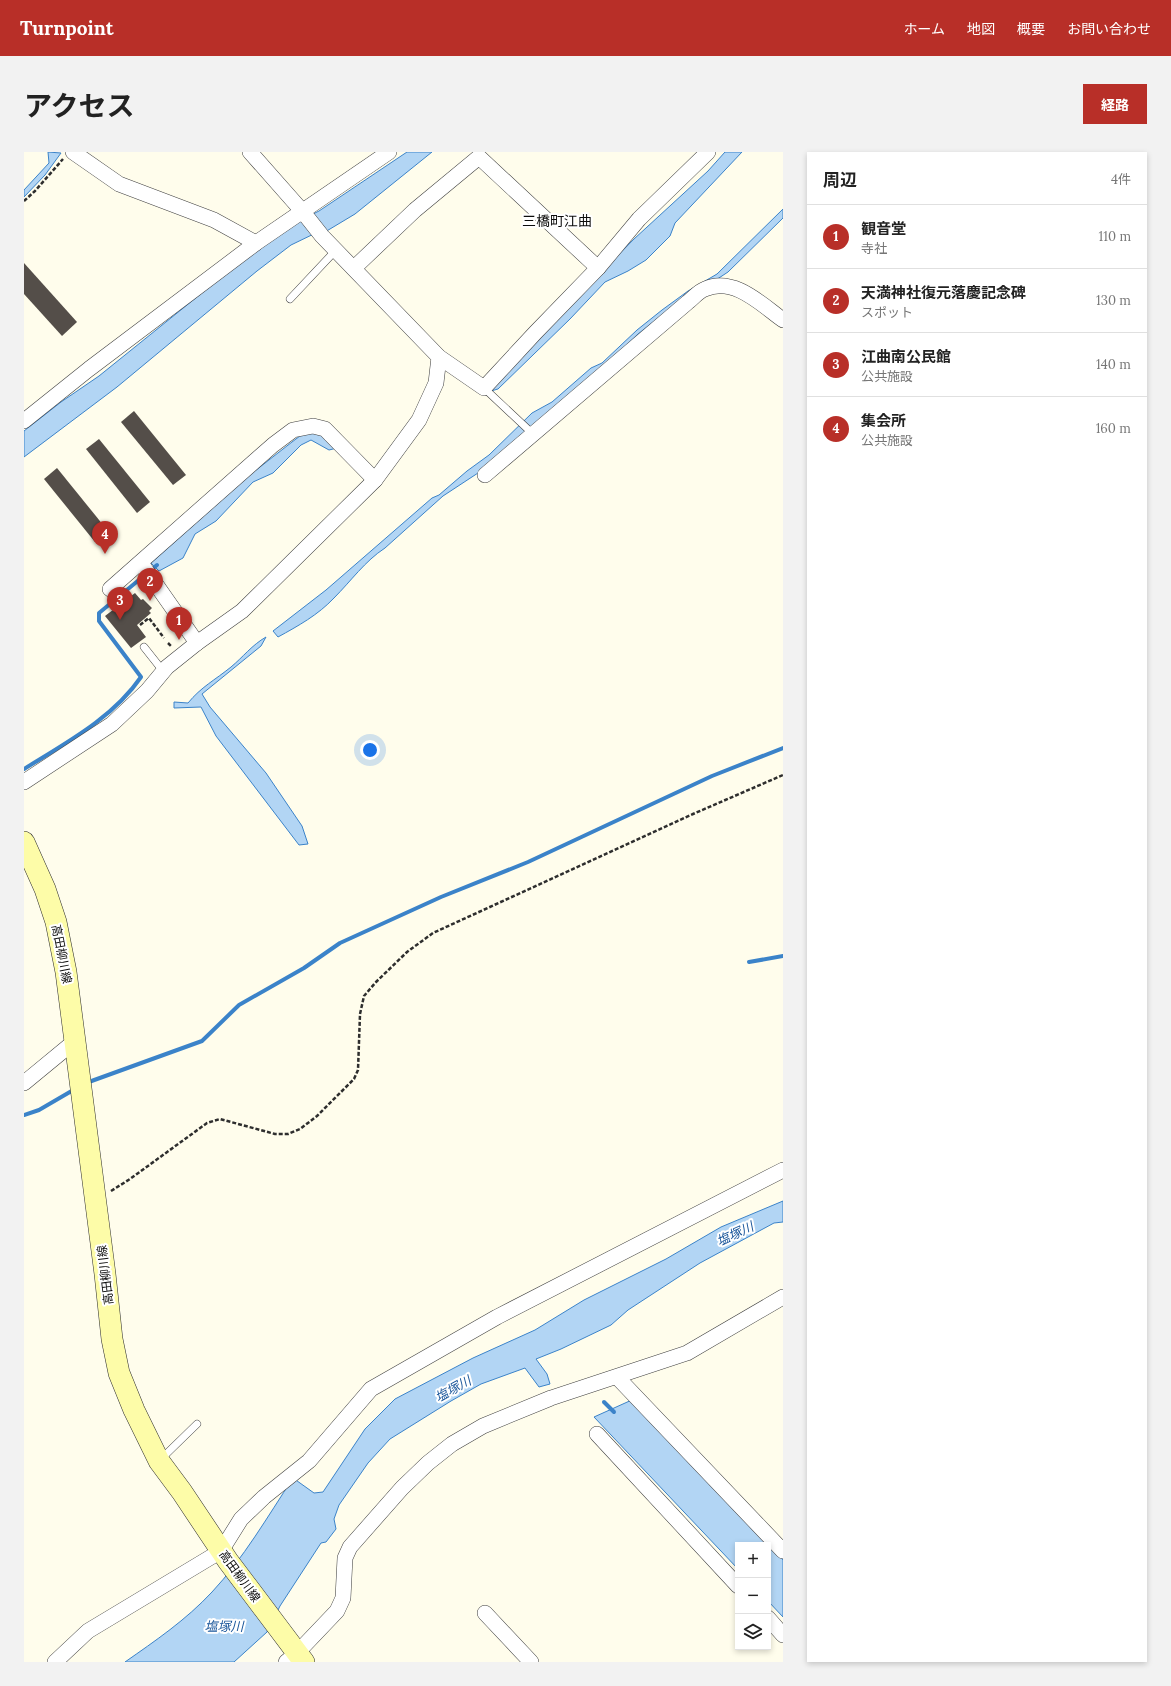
<!DOCTYPE html>
<html lang="ja">
<head>
<meta charset="utf-8">
<style>
	:root { --surface:#fff; --page:#f2f2f2; --text:#222; --muted:#767676; --line:#e0e0e0; --accent:#b82f28 }
	body { margin:0; font-family:Lora,"Noto Sans JP",serif; background:var(--page); color:var(--text) }
	.controls { position:absolute; right:12px; bottom:12px; display:grid; overflow:hidden; border-radius:0px; box-shadow:0 2px 6px #0003 }
	.controls button { width:36px; height:36px; display:grid; place-items:center; padding:0; border:0; border-bottom:1px solid var(--line); background:var(--surface); color:var(--text); font:20px sans-serif }
	.you { position:absolute; left:346px; top:598px; width:14px; height:14px; margin:-10px; border:3px solid #fff; border-radius:50%; background:#1a73e8; box-shadow:0 0 0 6px #1a73e833 }
	.badge { display:grid; place-items:center; width:26px; height:26px; border-radius:50%; background:var(--accent); color:#fff; font-size:13px; font-weight:700 }
	.pin { position:absolute; translate:-50% -33px; filter:drop-shadow(0 1px 2px #0008) }
	.pin::after { content:''; position:absolute; top:21px; width:14px; height:12px; background:inherit; clip-path:polygon(0 0,100% 0,50% 100%) }
	.list { margin:0; padding:0; list-style:none }
	h2 { display:flex; justify-content:space-between; align-items:center; height:52px; margin:0; padding:0 16px; font-size:17px }
	h2 small { font-size:13px; font-weight:400; color:var(--muted) }
	.list li { display:grid; grid-template-columns:26px 1fr auto; gap:12px; align-items:center; box-sizing:border-box; height:64px; padding:0 16px; border-top:1px solid var(--line) }
	.list b { display:block; font-size:15px; white-space:nowrap }
	.list p { margin:0; font-size:13px; white-space:nowrap; color:var(--muted) }
	.list em { font-size:13px; font-style:normal; color:var(--muted) }
	.icon { flex:none; width:22px; height:22px; fill:none; stroke:currentColor; stroke-width:2; stroke-linecap:round; stroke-linejoin:round }
	.map { position:relative; flex:none; width:759px; height:1510px; overflow:hidden; border-radius:0px }
	header { display:flex; align-items:center; gap:24px; box-sizing:border-box; height:56px; padding:0 20px; background:var(--accent); color:#fff }
	header strong { font-size:19px }
	nav { display:flex; gap:22px; margin-inline-start:auto; font-size:14px }
	.intro { display:flex; align-items:center; justify-content:space-between; box-sizing:border-box; height:96px; padding:0 24px }
	h1 { margin:0; font-size:28px }
	.button { padding:10px 18px; border-radius:0px; background:var(--accent); color:#fff; font-size:14px; font-weight:700 }
	main { display:flex; gap:24px; padding:0 24px }
	aside { flex:1; background:var(--surface); border-radius:0px; box-shadow:0 2px 6px #0003 }
	.map>svg:first-child { display:block }
</style>
</head>
<body>
<header>
<strong>Turnpoint</strong>
<nav><a>ホーム</a><a>地図</a><a>概要</a><a>お問い合わせ</a></nav>
</header>
<div class="intro"><h1>アクセス</h1><a class="button">経路</a></div>
<main>
<div class="map">
<svg width="759" height="1510" viewBox="0 0 759 1510">
	<rect width="100%" height="100%" fill="#fffdec"/>
	<g fill="#b2d5f4" stroke="#3b83c9">
		<path d="M 24,0 L 37,1 L 21,23 L 0,45 L 0,38 L 25,11 Z"/>
		<path d="M 383,0 L 408,0 L 331,62 L 301,80 L 298,78 L 267,93 L 233,119 L 93,235 L 0,305 L 0,279 L 37,250 L 75,224 L 194,128 L 249,87 L 277,68 L 295,59 Z"/>
		<path d="M 701,0 L 718,0 L 651,71 L 646,84 L 622,108 L 604,119 L 581,130 L 546,167 L 474,237 L 467,239 L 471,229 L 610,87 L 684,19 Z"/>
		<path d="M 759,57 L 759,66 L 704,120 L 634,166 L 614,182 L 575,219 L 454,321 L 419,344 L 361,396 C 341,409 327,429 310,446 C 294,463 274,474 254,485 L 249,479 L 302,438 L 408,346 L 415,343 L 443,319 L 465,303 L 508,261 L 528,250 L 567,216 L 578,211 L 613,178 L 638,158 L 664,139 L 693,122 Z"/>
		<path d="M 297,279 L 313,296 L 305,298 L 287,288 L 277,293 L 249,321 L 229,330 L 192,369 L 171,382 L 159,406 L 135,419 L 127,411 L 227,322 L 268,290 L 280,281 Z"/>
		<path d="M 242,485 L 237,494 L 178,542 L 186,555 L 242,621 L 278,674 L 284,692 L 275,693 L 192,584 L 177,555 L 150,556 L 150,550 L 164,551 C 177,535 191,528 207,515 C 219,505 228,493 242,485 Z"/>
		<path d="M 759,1049 L 759,1070 L 750,1071 L 676,1111 L 604,1158 L 587,1173 L 537,1197 L 512,1207 L 523,1222 L 526,1232 L 515,1235 L 501,1216 L 457,1232 L 427,1249 L 366,1287 L 344,1311 L 315,1353 L 310,1367 L 312,1377 L 302,1390 L 297,1391 L 256,1454 L 243,1480 L 210,1510 L 101,1510 C 131,1489 162,1468 188,1440 C 219,1407 244,1364 269,1326 L 290,1341 L 299,1340 L 341,1277 L 371,1247 L 449,1206 L 511,1178 L 560,1148 L 642,1107 L 697,1075 Z"/>
		<path d="M 610,1247 L 759,1408 L 759,1465 L 744,1449 L 744,1393 L 714,1393 L 714,1417 L 570,1265 Z"/>
	</g>
	<g fill="none" stroke-linecap="round" stroke-linejoin="round">
		<g stroke="#3b83c9" stroke-width="4">
			<path d="M 0,617 C 42,591 89,566 117,525 L 75,469 L 75,461 L 133,413"/>
			<path d="M 725,810 L 759,804"/>
			<path d="M 62,931 L 178,889 L 215,853 L 280,816 L 316,791 L 417,745 L 504,710 L 688,624 L 759,596"/>
			<path d="M 0,963 L 15,958 L 51,937"/>
			<path d="M 580,1250 L 590,1260"/>
		</g>
	</g>
	<g fill="#544e49">
		<path d="M 0,111 L 53,170 L 38,184 L 0,142 Z"/>
		<path d="M 110,259 L 162,323 L 149,333 L 97,270 Z"/>
		<path d="M 75,287 L 126,350 L 113,361 L 62,297 Z"/>
		<path d="M 33,316 L 84,379 L 71,390 L 20,327 Z"/>
		<path d="M 111,441 L 117,448 L 119,447 L 128,456 L 125,459 L 127,461 L 113,473 L 122,485 L 107,496 L 81,464 Z"/>
	</g>
	<g fill="none" stroke-linecap="round" stroke-linejoin="round">
		<defs>
			<g id="lane">
				<path d="M 266,147 L 312,98"/>
				<path d="M 460,236 L 509,282"/>
				<path d="M 120,495 L 139,519"/>
				<path d="M 136,1308 L 173,1272"/>
			</g>
			<g id="street">
				<path d="M 49,0 L 95,32 L 190,68 L 232,91"/>
				<path d="M 330,116 L 391,58 L 455,5 L 574,116"/>
				<path d="M 415,205 L 460,236 L 511,181 L 574,116 L 615,67 L 684,0"/>
				<path d="M 0,269 L 65,217 L 232,91 L 365,0"/>
				<path d="M 461,323 L 664,150 C 669,146 675,139 681,137 C 710,124 738,153 759,168"/>
				<path d="M 117,411 L 173,491"/>
				<path d="M 86,437 L 249,293 L 269,278 L 289,274 L 301,277 L 351,328"/>
				<path d="M 0,630 L 88,572 L 123,539 L 143,515 L 173,491 L 218,459 L 351,328 L 395,268 L 412,231 L 415,205 L 298,84 L 279,60 L 226,0"/>
				<path d="M 0,931 L 51,889"/>
				<path d="M 593,1225 L 759,1399"/>
				<path d="M 573,1282 L 714,1434"/>
				<path d="M 461,1461 L 507,1510"/>
				<path d="M 744,1466 L 759,1483"/>
				<path d="M 31,1510 L 64,1479 L 197,1399 L 217,1367 L 240,1345 L 285,1309 L 347,1237 L 473,1165 L 759,1018"/>
				<path d="M 262,1510 L 273,1501 L 313,1459 L 319,1446 L 321,1406 L 326,1395 L 378,1336 L 404,1311 L 428,1292 L 459,1274 L 527,1246 L 663,1201 L 759,1145"/>
			</g>
			<path id="secondary" d="M 0,690 L 21,737 L 32,770 L 42,820 L 81,1122 L 88,1187 L 95,1221 L 110,1258 L 135,1309 L 158,1340 L 204,1409 L 280,1510"/>
		</defs>
		<use href="#lane" stroke="#3f3f3f" stroke-width="8"/>
		<use href="#street" stroke="#3f3f3f" stroke-width="16"/>
		<use href="#secondary" stroke="#2e2e2e" stroke-width="22"/>
		<g stroke="#2e2e2e" stroke-width="2.5" stroke-dasharray="4 2" stroke-linecap="butt">
			<path d="M 0,49 L 11,39 L 39,7"/>
			<path d="M 116,473 L 125,466 L 140,486"/>
			<path d="M 144,491 L 148,495"/>
			<path d="M 87,1039 L 106,1027 L 183,971 L 196,967 L 251,982 L 264,982 L 276,977 L 293,964 L 330,927 L 334,918 L 336,862 L 340,844 L 352,830 L 383,800 L 409,781 L 669,662 L 759,623"/>
		</g>
		<use href="#lane" stroke="#fff" stroke-width="7"/>
		<use href="#street" stroke="#fff" stroke-width="15"/>
		<use href="#secondary" stroke="#fdfca8" stroke-width="21"/>
	</g>
	<g text-anchor="middle" dominant-baseline="central" stroke-width="4" stroke-linejoin="round" paint-order="stroke">
		<g font-size="12" fill="#0c0c0c" stroke="#fff">
			<text transform="translate(38 802) rotate(79)">高田柳川線</text>
			<text transform="translate(81 1123) rotate(-97)">高田柳川線</text>
			<text transform="translate(216 1424) rotate(54)">高田柳川線</text>
		</g>
		<g font-size="13" font-style="italic" fill="#19559a" stroke="#fff">
			<text transform="translate(711 1082) rotate(-25)">塩塚川</text>
			<text transform="translate(429 1237) rotate(-29)">塩塚川</text>
			<text x="200" y="1474">塩塚川</text>
		</g>
		<g font-size="14" fill="#0c0c0c" stroke="#fff">
			<text x="533" y="69">三橋町江曲</text>
		</g>
	</g>
</svg>
<div class="controls">
<button>+</button>
<button>−</button>
<button><svg class="icon" aria-label="layers" viewBox="0 0 24 24"><path d="M12 4l9 5-9 5-9-5zM3 14l9 5 9-5"/></svg></button>
</div>
<div class="you"></div>
<div class="pin badge" style="left:155px;top:488px">1</div>
<div class="pin badge" style="left:126px;top:449px">2</div>
<div class="pin badge" style="left:96px;top:468px">3</div>
<div class="pin badge" style="left:81px;top:402px">4</div>
</div>
<aside>
<h2>周辺<small>4件</small></h2>
<ul class="list">
<li><span class="badge">1</span><div><b>観音堂</b><p>寺社</p></div><em>110 m</em></li>
<li><span class="badge">2</span><div><b>天満神社復元落慶記念碑</b><p>スポット</p></div><em>130 m</em></li>
<li><span class="badge">3</span><div><b>江曲南公民館</b><p>公共施設</p></div><em>140 m</em></li>
<li><span class="badge">4</span><div><b>集会所</b><p>公共施設</p></div><em>160 m</em></li>
</ul>
</aside>
</main>
</body>
</html>
